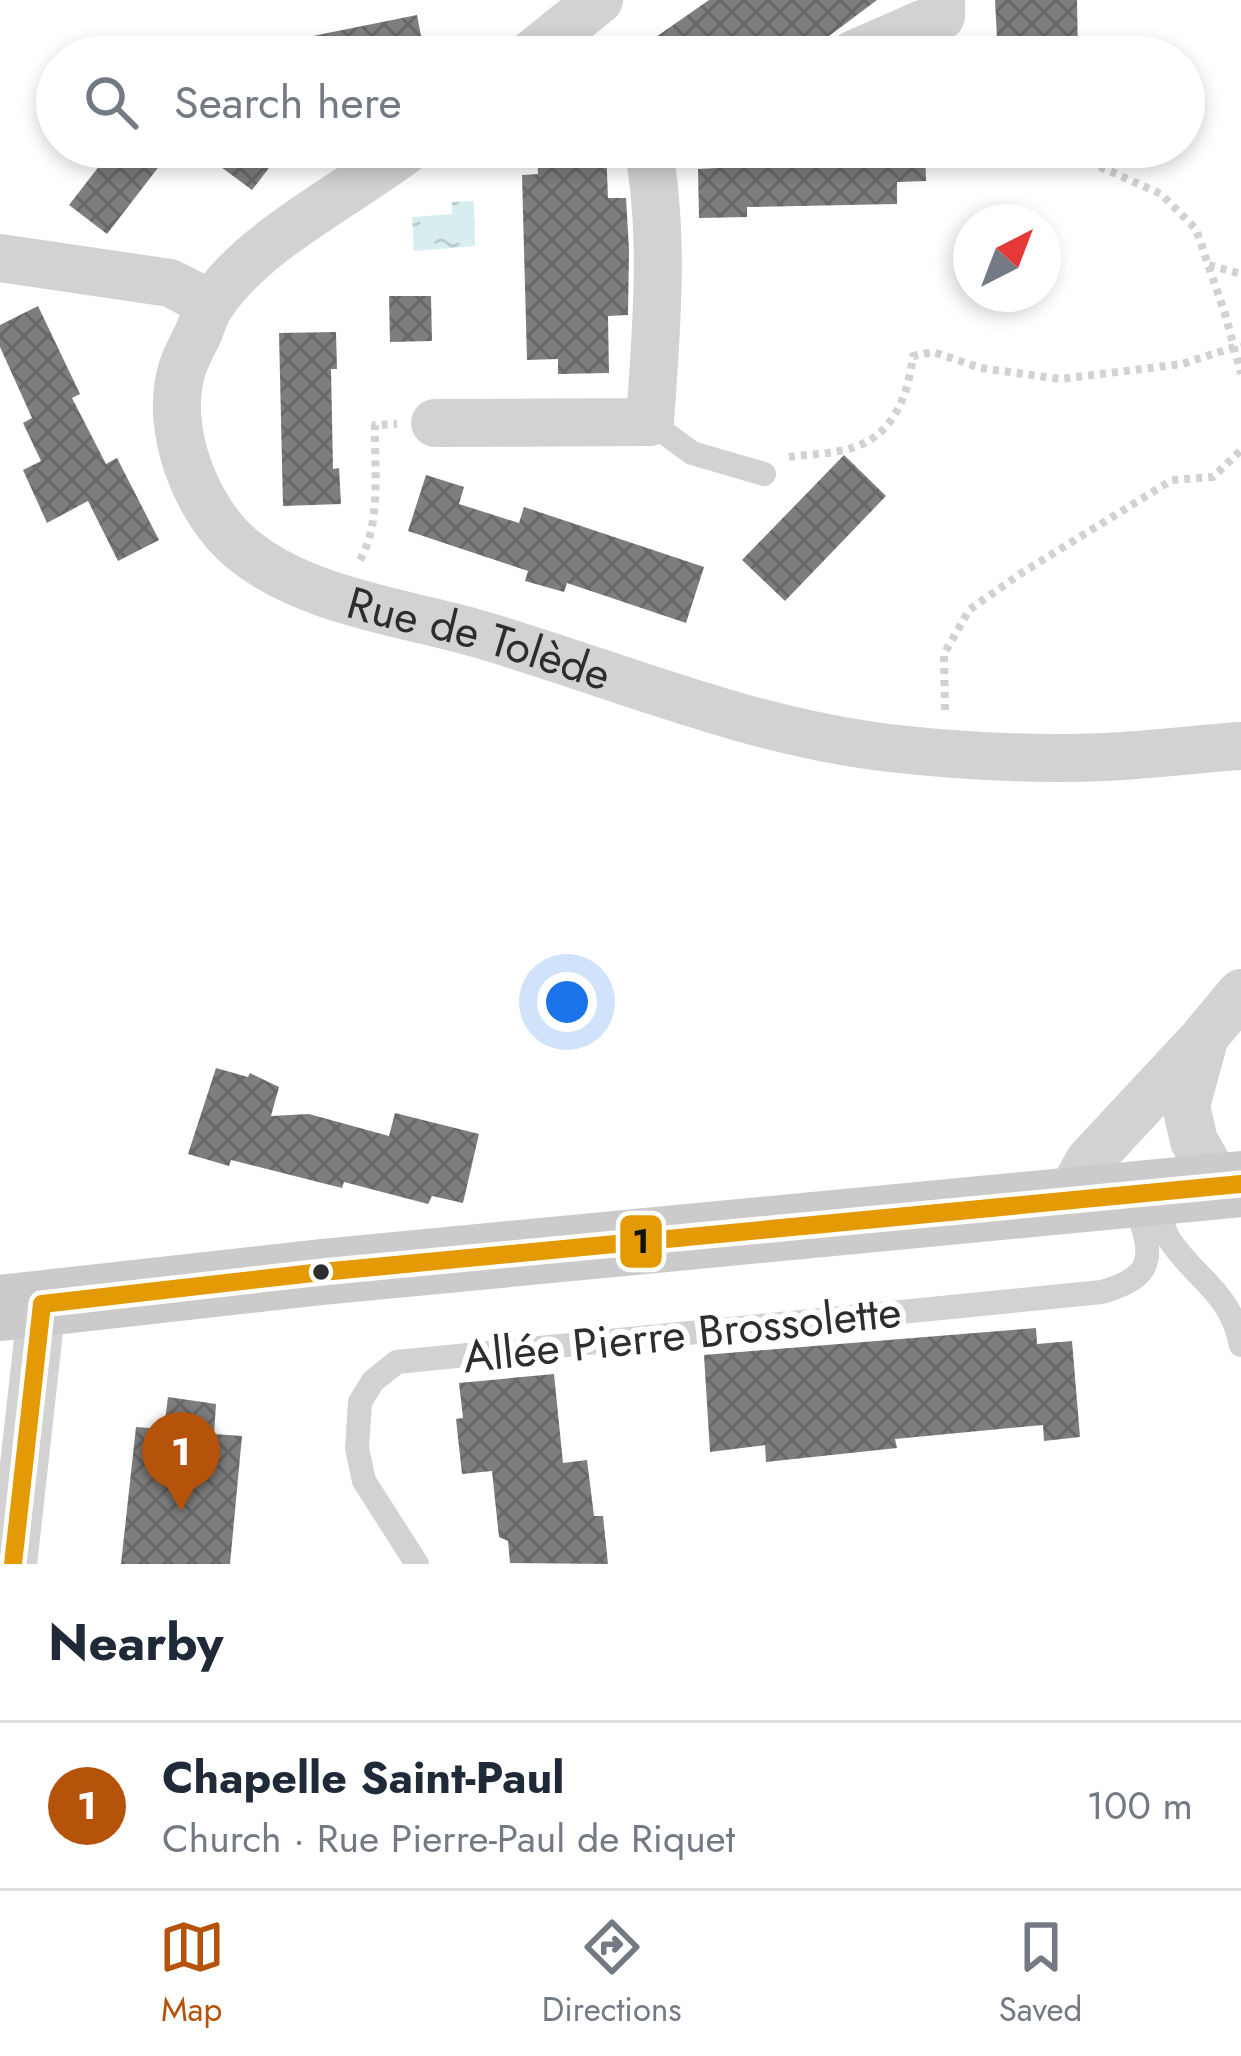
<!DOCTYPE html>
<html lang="en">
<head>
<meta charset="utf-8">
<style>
	:root { --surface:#fff; --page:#f6f6f7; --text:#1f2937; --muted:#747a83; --line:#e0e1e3; --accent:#b45309 }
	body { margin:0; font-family:Jost,sans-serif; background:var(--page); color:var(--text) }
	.compass { position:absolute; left:953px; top:204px; width:108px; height:108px; border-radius:50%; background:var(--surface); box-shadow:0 6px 18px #0003; rotate:42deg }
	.you { position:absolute; left:567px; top:1002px; width:42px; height:42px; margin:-30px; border:9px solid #fff; border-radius:50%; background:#1a73e8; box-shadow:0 0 0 18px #1a73e833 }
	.badge { display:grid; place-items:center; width:78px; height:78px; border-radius:50%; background:var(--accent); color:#fff; font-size:39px; font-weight:700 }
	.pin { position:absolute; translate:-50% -99px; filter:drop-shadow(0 3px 6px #0008) }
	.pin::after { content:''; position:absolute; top:63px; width:42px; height:36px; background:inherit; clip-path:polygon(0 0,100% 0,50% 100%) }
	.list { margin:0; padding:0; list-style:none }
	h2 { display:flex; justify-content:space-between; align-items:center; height:156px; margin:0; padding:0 48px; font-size:51px }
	h2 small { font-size:39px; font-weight:400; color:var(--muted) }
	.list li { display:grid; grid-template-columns:78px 1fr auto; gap:36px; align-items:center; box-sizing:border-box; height:168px; padding:0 48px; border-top:3px solid var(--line) }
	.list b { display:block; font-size:45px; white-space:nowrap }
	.list p { margin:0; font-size:39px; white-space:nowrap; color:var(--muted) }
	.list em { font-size:39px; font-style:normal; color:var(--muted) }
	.icon { flex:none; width:66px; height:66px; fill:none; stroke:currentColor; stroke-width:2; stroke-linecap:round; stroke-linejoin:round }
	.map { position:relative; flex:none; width:1241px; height:1564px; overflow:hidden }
	.search { position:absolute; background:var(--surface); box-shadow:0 6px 18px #0003; left:36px; right:36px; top:36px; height:132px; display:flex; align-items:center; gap:30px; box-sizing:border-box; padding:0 42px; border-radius:66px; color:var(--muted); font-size:45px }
	.sheet { height:324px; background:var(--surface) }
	nav { display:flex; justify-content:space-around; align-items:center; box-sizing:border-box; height:168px; border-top:3px solid var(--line); background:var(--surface); font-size:33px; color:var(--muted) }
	nav a { display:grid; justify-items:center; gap:6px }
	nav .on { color:var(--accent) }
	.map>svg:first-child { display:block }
</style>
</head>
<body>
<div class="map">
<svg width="1241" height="1564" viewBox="0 0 1241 1564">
	<defs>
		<pattern id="water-ripples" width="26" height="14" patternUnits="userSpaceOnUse" patternTransform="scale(3)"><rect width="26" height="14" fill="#d8edf0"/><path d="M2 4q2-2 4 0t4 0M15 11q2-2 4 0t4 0" fill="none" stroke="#baccce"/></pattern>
		<pattern id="building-cross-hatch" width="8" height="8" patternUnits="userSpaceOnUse" patternTransform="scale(3)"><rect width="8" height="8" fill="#7e7e7e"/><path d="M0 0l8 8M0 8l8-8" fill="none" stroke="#686868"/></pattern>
	</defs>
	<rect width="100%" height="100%" fill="#fff"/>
	<path fill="url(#water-ripples)" d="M 474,201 L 475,246 L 414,251 L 412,217 L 452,214 L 452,202 Z"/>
	<g fill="url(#building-cross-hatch)">
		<path d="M 709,0 L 877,0 L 801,57 L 670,57 L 656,37 Z"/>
		<path d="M 995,0 L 1077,0 L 1078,57 L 998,57 Z"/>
		<path d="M 417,15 L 425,57 L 295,57 L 293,40 Z"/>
		<path d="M 114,147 L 174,147 L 107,234 L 69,205 Z"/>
		<path d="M 194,147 L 285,147 L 252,190 Z"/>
		<path d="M 537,147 L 606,147 L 608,198 L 626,198 L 629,250 L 628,315 L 608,316 L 609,373 L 558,374 L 558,359 L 527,360 L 522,175 L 538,174 Z"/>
		<path d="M 717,147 L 925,147 L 926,181 L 897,182 L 897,204 L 747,207 L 747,217 L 699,218 L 698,169 L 717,168 Z"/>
		<path d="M 389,296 L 431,296 L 432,341 L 390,342 Z"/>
		<path d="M 38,306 L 80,394 L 72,398 L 106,464 L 117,458 L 159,540 L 118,561 L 88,501 L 47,523 L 23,470 L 41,461 L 23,423 L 32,418 L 0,347 L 0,325 Z"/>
		<path d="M 336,332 L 337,369 L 331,369 L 333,469 L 339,468 L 341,504 L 283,506 L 279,333 Z"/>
		<path d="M 844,455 L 886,496 L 785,601 L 742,560 Z"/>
		<path d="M 426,475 L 464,487 L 459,504 L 519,523 L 524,507 L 704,567 L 686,623 L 567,583 L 564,592 L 525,581 L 528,571 L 408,531 Z"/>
		<path d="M 216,1068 L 248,1077 L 250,1073 L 279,1087 L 271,1116 L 309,1114 L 389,1136 L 395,1113 L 479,1134 L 463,1203 L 432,1196 L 428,1204 L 344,1182 L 342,1188 L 231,1160 L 229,1166 L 188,1154 Z"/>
		<path d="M 1036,1328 L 1037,1344 L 1072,1341 L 1080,1437 L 1044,1441 L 1043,1425 L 895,1439 L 897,1448 L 766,1462 L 765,1445 L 710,1452 L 704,1355 Z"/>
		<path d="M 554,1374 L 563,1463 L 587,1460 L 594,1516 L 603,1516 L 608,1564 L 510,1563 L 508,1541 L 499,1537 L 492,1471 L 462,1474 L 456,1419 L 463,1418 L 459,1383 Z"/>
		<path d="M 168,1397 L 216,1404 L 214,1434 L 242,1436 L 230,1564 L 121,1564 L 136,1427 L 164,1429 Z"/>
	</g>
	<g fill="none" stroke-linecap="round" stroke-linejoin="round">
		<g stroke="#d2d2d2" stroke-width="8" stroke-dasharray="6 6" stroke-linecap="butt">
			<path d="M 1056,147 L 1161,194 L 1196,229 L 1226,317 L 1241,374"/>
			<path d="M 1209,265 L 1241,274"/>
			<path d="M 789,457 C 810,454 835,454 855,447 C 895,433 908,394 913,356 L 933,352 L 981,368 L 1060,379 L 1182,364 L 1241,345"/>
			<path d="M 360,560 C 382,521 374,468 375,425 L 397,424"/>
			<path d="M 945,710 L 944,654 L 969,610 L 1020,574 L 1172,480 L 1213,477 L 1241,450"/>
		</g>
		<g stroke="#d2d2d2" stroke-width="24">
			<path d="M 650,422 L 692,453 L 764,474"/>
			<path d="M 1160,1210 C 1162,1219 1164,1231 1169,1239 C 1196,1280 1230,1291 1241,1345"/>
			<path d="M 417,1564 L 364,1481 L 357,1448 L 360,1402 L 373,1381 L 397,1362 L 1102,1292 C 1143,1280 1157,1265 1141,1222"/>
		</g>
		<g stroke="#d2d2d2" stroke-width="48">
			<path d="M 854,54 L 941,16 L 941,0"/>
			<path d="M 528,57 L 599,0"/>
			<path id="s1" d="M 410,147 C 349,194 255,239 212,303 C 205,312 202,325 197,336 C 192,346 186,357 182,369 C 164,428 196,511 242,549 C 305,601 402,612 479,634 C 615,674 746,731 889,748 C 960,756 1034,760 1106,757 C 1151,755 1196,749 1241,746"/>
			<path d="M 0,258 L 170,283 L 211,304"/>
			<path d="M 435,423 L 650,422 C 656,332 665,237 648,147"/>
			<path d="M 1219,1185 L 1194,1141 L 1186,1106 L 1205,1036 L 1241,993"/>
			<path d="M 1073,1200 L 1078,1181 L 1089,1161 L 1198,1044"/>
			<path d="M 13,1564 L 42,1304"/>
		</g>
		<path stroke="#cbcbcb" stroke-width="66" d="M 0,1308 L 322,1272 L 1241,1184"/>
		<defs>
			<g id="bus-1">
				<path d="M 42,1304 L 322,1272 L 1241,1184"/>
				<path d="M 13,1564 L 42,1304"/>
			</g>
		</defs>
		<use href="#bus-1" stroke="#fff" stroke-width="27"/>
		<use href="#bus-1" stroke="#e39a04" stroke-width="18"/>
	</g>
	<circle fill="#2d2d2d" stroke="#fff" stroke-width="4.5" cx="321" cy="1272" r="10"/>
	<g text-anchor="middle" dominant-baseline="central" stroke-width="12" stroke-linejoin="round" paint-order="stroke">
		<g font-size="45" fill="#2d2d2d" stroke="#fff">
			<text stroke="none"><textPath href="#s1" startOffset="780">Rue de Tolède</textPath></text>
			<text transform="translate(682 1334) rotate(-6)">Allée Pierre Brossolette</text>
		</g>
	</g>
	<rect stroke="#fff" stroke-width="4.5" x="618" y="1213" width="46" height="57" rx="12" fill="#e39a04"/>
	<g font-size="33" text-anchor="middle" font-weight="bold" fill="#111">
		<text x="641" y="1253">1</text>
	</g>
</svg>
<svg class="compass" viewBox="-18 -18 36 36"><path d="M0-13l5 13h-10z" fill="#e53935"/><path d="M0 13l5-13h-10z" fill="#747a83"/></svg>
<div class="you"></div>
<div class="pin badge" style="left:181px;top:1511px">1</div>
<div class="search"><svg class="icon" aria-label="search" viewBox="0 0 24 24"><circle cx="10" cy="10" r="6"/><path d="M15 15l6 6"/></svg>Search here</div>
</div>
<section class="sheet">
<h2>Nearby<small></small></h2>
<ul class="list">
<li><span class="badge">1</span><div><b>Chapelle Saint-Paul</b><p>Church · Rue Pierre-Paul de Riquet</p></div><em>100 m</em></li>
</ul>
</section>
<nav>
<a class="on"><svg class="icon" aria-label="map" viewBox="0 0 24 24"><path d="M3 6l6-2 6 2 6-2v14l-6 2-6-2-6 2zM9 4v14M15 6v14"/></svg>Map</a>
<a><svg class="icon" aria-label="directions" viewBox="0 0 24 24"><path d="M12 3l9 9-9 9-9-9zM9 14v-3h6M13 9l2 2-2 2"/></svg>Directions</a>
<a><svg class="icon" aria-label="saved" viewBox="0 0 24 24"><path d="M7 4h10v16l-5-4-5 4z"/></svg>Saved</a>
</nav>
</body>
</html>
